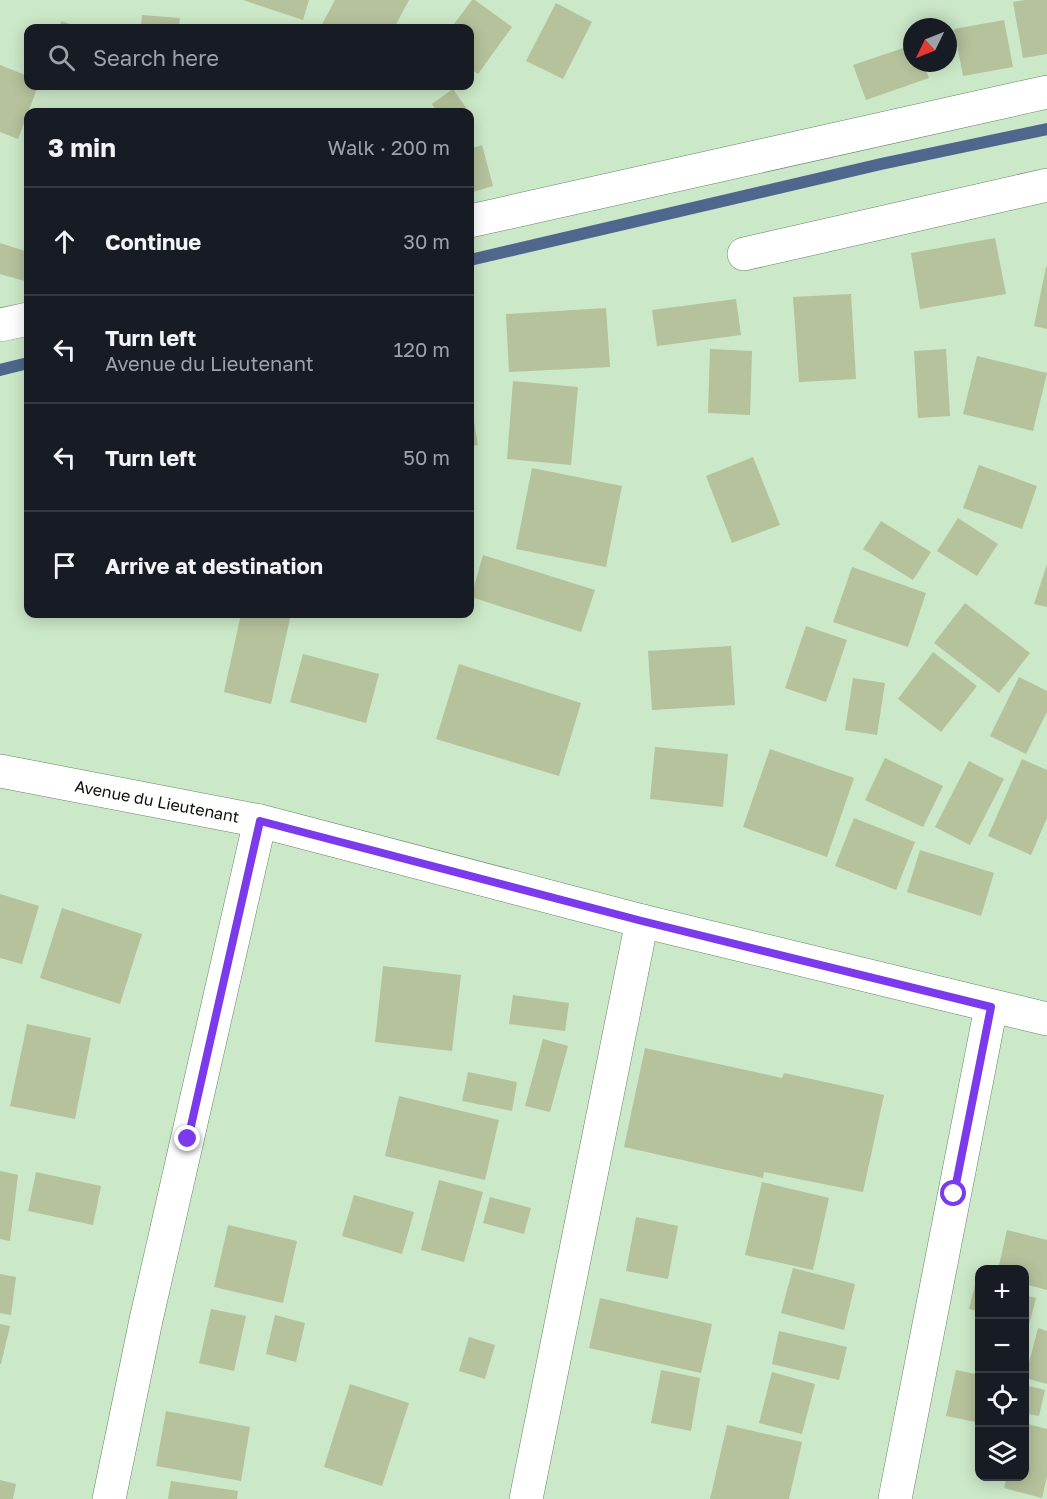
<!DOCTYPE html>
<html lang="en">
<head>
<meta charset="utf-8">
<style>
	:root { --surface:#171b24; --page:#20242c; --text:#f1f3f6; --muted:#9ea1a6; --line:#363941 }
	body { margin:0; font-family:"Golos Text",sans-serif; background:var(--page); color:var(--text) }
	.controls { position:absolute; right:18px; bottom:18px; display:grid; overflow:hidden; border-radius:12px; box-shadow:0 3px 15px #0003 }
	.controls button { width:54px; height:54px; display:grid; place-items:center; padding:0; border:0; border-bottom:2px solid var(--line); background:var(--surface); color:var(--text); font:30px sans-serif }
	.compass { position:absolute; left:903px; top:18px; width:54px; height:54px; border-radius:50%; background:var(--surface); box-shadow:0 3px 15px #0003; rotate:227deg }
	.stop { position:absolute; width:18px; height:18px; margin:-14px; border:4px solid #7c3aed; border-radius:50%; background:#fff }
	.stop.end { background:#7c3aed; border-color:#fff; box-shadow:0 2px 6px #0008 }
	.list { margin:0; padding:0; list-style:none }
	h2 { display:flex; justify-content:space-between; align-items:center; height:78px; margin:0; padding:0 24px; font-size:26px }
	h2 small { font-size:20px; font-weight:400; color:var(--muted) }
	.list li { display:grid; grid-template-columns:39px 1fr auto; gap:18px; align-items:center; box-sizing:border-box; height:108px; padding:0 24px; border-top:2px solid var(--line) }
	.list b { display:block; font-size:22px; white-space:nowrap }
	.list p { margin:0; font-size:20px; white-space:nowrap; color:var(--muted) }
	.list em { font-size:20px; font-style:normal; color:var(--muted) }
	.icon { flex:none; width:33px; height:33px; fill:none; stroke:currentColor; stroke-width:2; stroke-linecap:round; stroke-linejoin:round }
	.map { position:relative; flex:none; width:1047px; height:1499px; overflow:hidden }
	.search { position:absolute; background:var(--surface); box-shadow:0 3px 15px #0003; left:24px; top:24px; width:450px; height:66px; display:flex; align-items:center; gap:15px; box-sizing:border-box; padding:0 21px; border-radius:12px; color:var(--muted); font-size:22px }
	.panel { position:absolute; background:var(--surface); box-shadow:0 3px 15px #0003; left:24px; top:108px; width:450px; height:510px; border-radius:12px }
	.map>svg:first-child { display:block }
</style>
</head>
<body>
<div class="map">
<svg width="1047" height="1499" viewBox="0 0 1047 1499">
	<rect width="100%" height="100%" fill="#cbe8c8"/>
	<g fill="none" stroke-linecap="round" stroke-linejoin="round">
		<g stroke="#4f678c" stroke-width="12">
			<path d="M 470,260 L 881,164 L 1047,129"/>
			<path d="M 0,370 L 28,363"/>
		</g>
	</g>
	<g fill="#b5c29c">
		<path d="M 243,0 L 309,0 L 303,20 Z"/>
		<path d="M 335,0 L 409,0 L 394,28 L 320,28 Z"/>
		<path d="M 472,0 L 475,0 L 512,27 L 478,74 L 470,69 L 470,28 L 451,28 Z"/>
		<path d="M 1025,0 L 1047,0 L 1047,54 L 1023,58 L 1013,2 Z"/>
		<path d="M 556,3 L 592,22 L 563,79 L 526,61 Z"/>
		<path d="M 142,15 L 180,18 L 179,28 L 141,28 Z"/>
		<path d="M 1004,20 L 1013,67 L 963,76 L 954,29 Z"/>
		<path d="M 61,21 L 82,28 L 59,28 Z"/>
		<path d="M 912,45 L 912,63 L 923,63 L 929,78 L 866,100 L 853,65 Z"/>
		<path d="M 0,65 L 28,76 L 28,86 L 38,86 L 18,139 L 0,132 Z"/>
		<path d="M 453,89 L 469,112 L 437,112 L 432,104 Z"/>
		<path d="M 482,145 L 493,186 L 470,193 L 470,149 Z"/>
		<path d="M 995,238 L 1006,294 L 920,309 L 911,253 Z"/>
		<path d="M 0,243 L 28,252 L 28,282 L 0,274 Z"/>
		<path d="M 1046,267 L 1047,267 L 1047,329 L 1034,326 Z"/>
		<path d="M 851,294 L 856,379 L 799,382 L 793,297 Z"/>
		<path d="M 736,299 L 741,335 L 657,346 L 652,310 Z"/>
		<path d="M 606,308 L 610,367 L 509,372 L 506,314 Z"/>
		<path d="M 710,349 L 752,351 L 750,415 L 708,413 Z"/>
		<path d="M 946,349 L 950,416 L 918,418 L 914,351 Z"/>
		<path d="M 977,356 L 1047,373 L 1033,431 L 963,414 Z"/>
		<path d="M 513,381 L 578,387 L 571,465 L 507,459 Z"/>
		<path d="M 470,399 L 478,445 L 470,446 Z"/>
		<path d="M 753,457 L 780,525 L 732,543 L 706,476 Z"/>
		<path d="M 979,465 L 1037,486 L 1022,529 L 963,508 Z"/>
		<path d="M 532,468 L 622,486 L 606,567 L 516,549 Z"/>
		<path d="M 958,518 L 998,544 L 977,576 L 937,551 Z"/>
		<path d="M 881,521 L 931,552 L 913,580 L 863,549 Z"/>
		<path d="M 483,555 L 595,590 L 581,632 L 471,597 Z"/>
		<path d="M 1047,564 L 1047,607 L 1034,604 Z"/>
		<path d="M 852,567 L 926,593 L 908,647 L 833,622 Z"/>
		<path d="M 965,603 L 1030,653 L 999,693 L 934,643 Z"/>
		<path d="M 241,614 L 291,614 L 271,704 L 224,692 Z"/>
		<path d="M 806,626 L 847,640 L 826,702 L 785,688 Z"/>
		<path d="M 731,646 L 735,705 L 652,710 L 648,651 Z"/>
		<path d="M 933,652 L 977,686 L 941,732 L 898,699 Z"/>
		<path d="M 303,654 L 379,674 L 366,723 L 290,702 Z"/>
		<path d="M 459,664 L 581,703 L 559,776 L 436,739 Z"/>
		<path d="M 1019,677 L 1047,691 L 1047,712 L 1026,754 L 990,736 Z"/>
		<path d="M 853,678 L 885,683 L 877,735 L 845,730 Z"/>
		<path d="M 655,747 L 728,754 L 723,807 L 650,799 Z"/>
		<path d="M 770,749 L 854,778 L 827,857 L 743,827 Z"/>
		<path d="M 885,758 L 943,786 L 923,827 L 865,800 Z"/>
		<path d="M 1022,759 L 1047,770 L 1047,818 L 1031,855 L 988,836 Z"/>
		<path d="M 969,761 L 1004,779 L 970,845 L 935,827 Z"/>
		<path d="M 854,818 L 915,842 L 896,890 L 835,866 Z"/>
		<path d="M 920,850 L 994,873 L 981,916 L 907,892 Z"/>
		<path d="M 0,894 L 39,906 L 22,964 L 0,958 Z"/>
		<path d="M 62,908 L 142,934 L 120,1004 L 40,978 Z"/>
		<path d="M 383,966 L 461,975 L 452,1051 L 375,1042 Z"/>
		<path d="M 513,995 L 569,1003 L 565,1031 L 509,1024 Z"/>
		<path d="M 27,1024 L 91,1038 L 75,1119 L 10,1106 Z"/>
		<path d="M 543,1039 L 568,1046 L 550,1112 L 525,1106 Z"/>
		<path d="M 645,1048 L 782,1078 L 784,1073 L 884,1095 L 863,1192 L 764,1172 L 763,1178 L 624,1147 Z"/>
		<path d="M 468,1072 L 517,1082 L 512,1111 L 462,1101 Z"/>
		<path d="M 399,1096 L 499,1120 L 485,1180 L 385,1156 Z"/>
		<path d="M 0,1171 L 18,1175 L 10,1241 L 0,1239 Z"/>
		<path d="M 36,1172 L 101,1186 L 93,1225 L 28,1211 Z"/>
		<path d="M 439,1180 L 483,1192 L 464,1262 L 421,1250 Z"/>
		<path d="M 762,1182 L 829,1198 L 813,1270 L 745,1255 Z"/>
		<path d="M 354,1195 L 414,1212 L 402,1254 L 342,1236 Z"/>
		<path d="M 490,1197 L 531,1208 L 524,1234 L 483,1223 Z"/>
		<path d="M 636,1217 L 678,1226 L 668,1279 L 626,1271 Z"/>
		<path d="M 228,1225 L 297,1241 L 283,1303 L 214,1287 Z"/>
		<path d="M 1007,1230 L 1047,1240 L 1047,1290 L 1024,1284 L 1024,1270 L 998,1270 Z"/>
		<path d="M 793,1268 L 855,1284 L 844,1330 L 781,1313 Z"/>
		<path d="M 0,1274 L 16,1277 L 11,1315 L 0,1313 Z"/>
		<path d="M 976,1281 L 980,1282 L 980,1312 L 969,1309 Z"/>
		<path d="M 1024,1295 L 1036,1298 L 1029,1325 L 1024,1324 Z"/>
		<path d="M 600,1298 L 712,1324 L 701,1373 L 589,1348 Z"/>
		<path d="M 211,1309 L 246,1316 L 234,1371 L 199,1363 Z"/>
		<path d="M 275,1315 L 305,1323 L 296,1362 L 266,1354 Z"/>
		<path d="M 0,1324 L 10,1326 L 1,1364 L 0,1364 Z"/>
		<path d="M 1038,1328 L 1047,1331 L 1047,1384 L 1025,1378 Z"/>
		<path d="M 779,1331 L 847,1347 L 839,1380 L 772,1364 Z"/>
		<path d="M 469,1337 L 495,1345 L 485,1379 L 459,1371 Z"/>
		<path d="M 661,1370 L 700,1378 L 691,1431 L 651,1423 Z"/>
		<path d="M 956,1370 L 980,1375 L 980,1423 L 946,1416 Z"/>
		<path d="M 772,1372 L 815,1384 L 802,1434 L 759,1423 Z"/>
		<path d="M 350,1384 L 409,1403 L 382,1486 L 324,1467 Z"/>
		<path d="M 1024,1385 L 1045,1390 L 1039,1416 L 1024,1413 Z"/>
		<path d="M 166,1411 L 250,1427 L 241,1481 L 156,1466 Z"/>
		<path d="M 1024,1423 L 1047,1429 L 1047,1476 L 1042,1498 L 1004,1488 L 1007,1476 L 1024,1476 Z"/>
		<path d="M 727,1425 L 802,1442 L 789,1499 L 710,1499 Z"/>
		<path d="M 0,1480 L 16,1484 L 13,1499 L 0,1499 Z"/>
		<path d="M 171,1481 L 238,1491 L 237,1499 L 168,1499 Z"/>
	</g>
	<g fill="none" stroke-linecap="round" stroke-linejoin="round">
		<defs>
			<g id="street">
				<path d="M 470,221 L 1047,92"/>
				<path d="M 744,254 L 1047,185"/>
				<path d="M 0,325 L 28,319"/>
				<path d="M 109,1499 L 146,1320 L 260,821"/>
				<path d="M 526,1499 L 642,921"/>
				<path d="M 895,1499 L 991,1007"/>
			</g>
			<g id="primary">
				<path id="s1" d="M 0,771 L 260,821 L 642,921 L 1047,1019"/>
			</g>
		</defs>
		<use href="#street" stroke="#688366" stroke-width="34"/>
		<use href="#primary" stroke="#688366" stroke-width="34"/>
		<use href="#street" stroke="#fff" stroke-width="33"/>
		<use href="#primary" stroke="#fff" stroke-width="33"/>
	</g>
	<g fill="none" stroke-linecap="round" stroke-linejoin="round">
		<path stroke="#7c3aed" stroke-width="8" d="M 188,1139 L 260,821 L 642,921 L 991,1007 L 954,1194"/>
	</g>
	<g text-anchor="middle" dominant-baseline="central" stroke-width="4.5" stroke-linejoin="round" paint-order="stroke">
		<g font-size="16" fill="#071106" stroke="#cbe8c8">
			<text stroke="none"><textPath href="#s1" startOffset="160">Avenue du Lieutenant</textPath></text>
		</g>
	</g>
</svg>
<div class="controls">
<button>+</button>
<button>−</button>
<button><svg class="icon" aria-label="locate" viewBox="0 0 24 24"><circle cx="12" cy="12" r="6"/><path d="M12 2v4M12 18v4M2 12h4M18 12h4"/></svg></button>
<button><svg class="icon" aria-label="layers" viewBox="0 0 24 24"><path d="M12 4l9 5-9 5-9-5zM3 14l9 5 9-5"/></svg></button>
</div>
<svg class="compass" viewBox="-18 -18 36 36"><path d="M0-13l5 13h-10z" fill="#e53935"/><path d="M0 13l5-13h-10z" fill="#9ea1a6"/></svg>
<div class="stop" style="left:954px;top:1194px"></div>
<div class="stop end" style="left:188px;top:1139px"></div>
<div class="search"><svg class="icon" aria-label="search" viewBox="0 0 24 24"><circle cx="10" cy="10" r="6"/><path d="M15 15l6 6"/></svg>Search here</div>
<section class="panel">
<h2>3 min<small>Walk · 200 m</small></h2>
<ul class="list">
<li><svg class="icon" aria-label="ahead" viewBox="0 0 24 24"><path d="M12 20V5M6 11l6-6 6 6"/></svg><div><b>Continue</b></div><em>30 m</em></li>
<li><svg class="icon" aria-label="left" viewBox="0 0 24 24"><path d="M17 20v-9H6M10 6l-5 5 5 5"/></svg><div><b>Turn left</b><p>Avenue du Lieutenant</p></div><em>120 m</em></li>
<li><svg class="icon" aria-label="left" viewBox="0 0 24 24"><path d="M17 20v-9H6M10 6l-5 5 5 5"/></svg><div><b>Turn left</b></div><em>50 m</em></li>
<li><svg class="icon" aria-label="arrive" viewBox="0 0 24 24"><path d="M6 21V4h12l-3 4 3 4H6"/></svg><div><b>Arrive at destination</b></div></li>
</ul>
</section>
</div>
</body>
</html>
